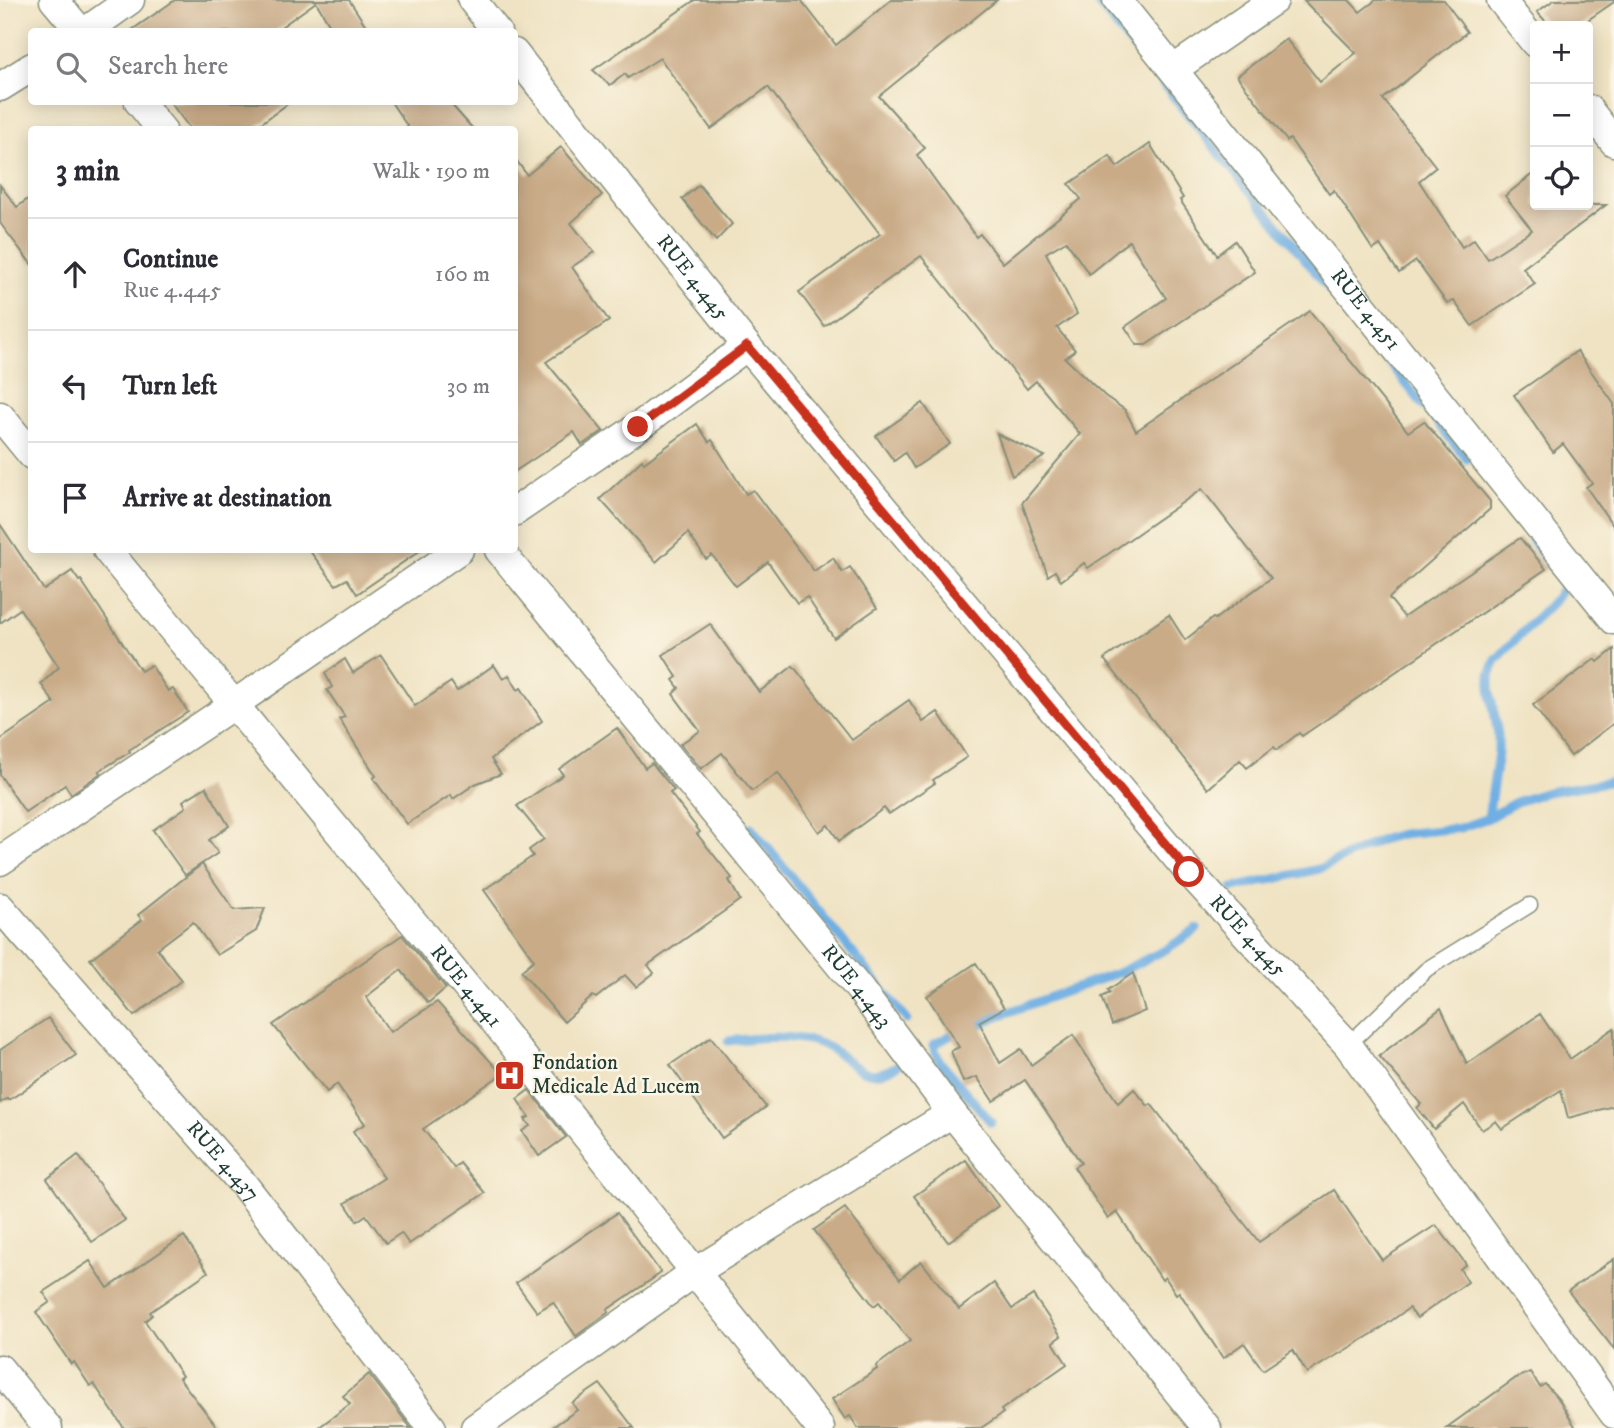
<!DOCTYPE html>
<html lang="en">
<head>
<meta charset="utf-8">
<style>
	:root { --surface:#fff; --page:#f7f7f7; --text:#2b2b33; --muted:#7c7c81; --line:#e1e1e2 }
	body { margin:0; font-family:"IM FELL DW Pica",serif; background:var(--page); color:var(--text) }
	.controls { position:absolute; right:21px; top:21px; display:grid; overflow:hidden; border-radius:7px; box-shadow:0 4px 18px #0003 }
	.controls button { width:63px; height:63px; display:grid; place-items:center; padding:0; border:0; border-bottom:2px solid var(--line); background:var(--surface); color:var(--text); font:35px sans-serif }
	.stop { position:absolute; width:21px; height:21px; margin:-16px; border:5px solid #c8321e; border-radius:50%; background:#fff }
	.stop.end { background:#c8321e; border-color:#fff; box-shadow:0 2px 7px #0008 }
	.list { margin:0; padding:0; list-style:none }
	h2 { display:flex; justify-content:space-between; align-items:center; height:91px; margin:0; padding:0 28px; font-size:30px }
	h2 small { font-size:23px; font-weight:400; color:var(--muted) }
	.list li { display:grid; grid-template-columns:46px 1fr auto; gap:21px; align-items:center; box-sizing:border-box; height:112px; padding:0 28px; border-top:2px solid var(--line) }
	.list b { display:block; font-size:26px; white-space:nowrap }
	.list p { margin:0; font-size:23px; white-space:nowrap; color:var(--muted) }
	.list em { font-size:23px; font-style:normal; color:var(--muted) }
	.icon { flex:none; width:38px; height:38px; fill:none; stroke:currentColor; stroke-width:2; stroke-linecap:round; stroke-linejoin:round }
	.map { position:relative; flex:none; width:1614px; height:1428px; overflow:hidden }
	.search { position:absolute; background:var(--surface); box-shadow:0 4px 18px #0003; left:28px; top:28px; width:490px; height:77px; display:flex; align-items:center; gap:18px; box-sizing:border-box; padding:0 24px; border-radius:7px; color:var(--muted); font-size:26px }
	.panel { position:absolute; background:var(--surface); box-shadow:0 4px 18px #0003; left:28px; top:126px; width:490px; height:427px; border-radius:7px }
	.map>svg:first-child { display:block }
</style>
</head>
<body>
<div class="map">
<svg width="1614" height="1428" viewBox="0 0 1614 1428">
	<rect width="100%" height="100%" fill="#fcf5e5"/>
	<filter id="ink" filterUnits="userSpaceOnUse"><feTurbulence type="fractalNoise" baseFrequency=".0143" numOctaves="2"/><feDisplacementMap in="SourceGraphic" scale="14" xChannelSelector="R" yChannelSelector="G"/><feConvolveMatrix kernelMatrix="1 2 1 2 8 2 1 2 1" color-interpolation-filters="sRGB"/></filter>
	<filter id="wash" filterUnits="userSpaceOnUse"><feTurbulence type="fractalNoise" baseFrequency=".00686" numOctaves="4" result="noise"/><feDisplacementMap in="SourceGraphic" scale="28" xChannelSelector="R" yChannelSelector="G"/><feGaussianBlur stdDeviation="1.57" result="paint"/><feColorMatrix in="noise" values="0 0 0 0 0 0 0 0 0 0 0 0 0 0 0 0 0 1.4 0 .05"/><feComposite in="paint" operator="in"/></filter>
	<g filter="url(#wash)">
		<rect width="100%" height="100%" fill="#efe3c3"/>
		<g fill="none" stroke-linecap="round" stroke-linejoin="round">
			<g stroke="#70afe3" stroke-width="9">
				<path d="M 1095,0 L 1467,459"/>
				<path d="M 1488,818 L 1498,753 L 1498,735 L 1490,689 L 1490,675 L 1496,660 L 1557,597 L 1564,585 L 1531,538"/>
				<path d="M 751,827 L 907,1020"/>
				<path d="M 1233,888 L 1319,869 L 1383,839 L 1401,834 L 1460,828 L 1488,818 L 1516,802 L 1547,792 L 1614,781"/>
				<path d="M 728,1041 C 756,1038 788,1034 816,1042 C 851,1053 860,1090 898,1065"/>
				<path d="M 991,1122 L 940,1062 L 933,1045 L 955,1033 L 965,1032 L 995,1017 L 1120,972 L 1165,950 L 1197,929"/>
			</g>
		</g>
		<g id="blocks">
			<g fill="#c9ab87">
				<path d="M 175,0 L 349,0 L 370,32 L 334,32 L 316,2 L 274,32 L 129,32 Z"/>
				<path d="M 695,0 L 801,0 L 836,45 L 891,0 L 997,0 L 879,96 L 925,148 L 917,155 L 976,237 L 980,234 L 1003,263 L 1081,199 L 1069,184 L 1110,156 L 1117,167 L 1150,144 L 1183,198 L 1180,200 L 1217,255 L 1235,241 L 1255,272 L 1146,345 L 1137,345 L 1125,327 L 1166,298 L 1129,241 L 1089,274 L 1066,241 L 1046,253 L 1077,314 L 1057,328 L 1075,350 L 1065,358 L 1105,396 L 1125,410 L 1136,431 L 1310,311 L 1408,432 L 1424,421 L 1490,501 L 1490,509 L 1389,598 L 1404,617 L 1520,538 L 1546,569 L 1302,736 L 1299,733 L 1277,750 L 1274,747 L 1247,768 L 1240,760 L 1208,789 L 1104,659 L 1169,615 L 1185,640 L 1213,618 L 1215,619 L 1271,578 L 1202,489 L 1088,568 L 1084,563 L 1061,581 L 1055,571 L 1048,576 L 1022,503 L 1080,434 L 1036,381 L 1027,389 L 921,256 L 824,326 L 799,292 L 880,234 L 768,87 L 711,129 L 660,58 L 628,78 L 625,74 L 610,85 L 593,70 Z"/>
				<path d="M 1303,0 L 1349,0 L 1360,12 L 1376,0 L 1444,0 L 1467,32 L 1383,99 L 1436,167 L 1419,181 L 1462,247 L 1474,239 L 1488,259 L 1532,230 L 1505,196 L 1535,172 L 1535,205 L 1606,205 L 1523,268 L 1535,284 L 1472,326 L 1454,301 L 1447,303 L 1416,261 L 1399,273 L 1380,245 L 1373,250 L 1334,190 L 1329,194 L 1290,139 L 1287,141 L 1237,76 L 1286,39 L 1320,82 L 1356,53 Z"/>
				<path d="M 1554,0 L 1614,0 L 1614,2 L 1579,26 L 1550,26 L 1537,12 Z"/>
				<path d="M 170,102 L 290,102 L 252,130 L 191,130 Z"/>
				<path d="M 391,102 L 449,102 L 474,130 L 410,130 Z"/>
				<path d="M 561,147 L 602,195 L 571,223 L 594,252 L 572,267 L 609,321 L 546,362 L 603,431 L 582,445 L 574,432 L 514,472 L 514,157 L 527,175 Z"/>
				<path d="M 0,185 L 17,207 L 32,196 L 32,265 L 0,223 Z"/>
				<path d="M 699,185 L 732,224 L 716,241 L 682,199 Z"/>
				<path d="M 1577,351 L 1614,404 L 1614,527 L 1586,487 L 1592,483 L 1563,444 L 1553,452 L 1514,395 Z"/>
				<path d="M 923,403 L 950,444 L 914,468 L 905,453 L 894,461 L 876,436 Z"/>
				<path d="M 697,424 L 709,442 L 712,440 L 746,494 L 753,490 L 814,571 L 833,558 L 842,572 L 850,567 L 877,608 L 834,638 L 807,597 L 797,603 L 768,562 L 736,586 L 712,555 L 706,559 L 688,533 L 656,562 L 600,499 L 642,460 L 644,463 Z"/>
				<path d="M 997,434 L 1045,456 L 1012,476 Z"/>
				<path d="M 0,524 L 44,590 L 72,571 L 79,581 L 81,580 L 141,671 L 151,665 L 168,691 L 173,689 L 188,712 L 129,750 L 130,752 L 99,771 L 101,773 L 71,794 L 65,785 L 25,812 L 0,775 L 0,740 L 54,703 L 41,684 L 59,667 L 20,609 L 0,623 Z"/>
				<path d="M 309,550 L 421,550 L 357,594 L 347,579 L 336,585 Z"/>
				<path d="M 710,624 L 759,692 L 793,666 L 852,740 L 909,700 L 923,722 L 938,712 L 967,757 L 933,780 L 935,783 L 889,814 L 884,808 L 839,841 L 828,825 L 819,832 L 778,773 L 752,791 L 722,753 L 701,769 L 680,744 L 700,731 L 673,694 L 679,688 L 673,680 L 677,677 L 663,655 Z"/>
				<path d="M 1614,649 L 1614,723 L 1571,756 L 1533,705 L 1595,659 L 1598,662 Z"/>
				<path d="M 381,655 L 415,706 L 451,682 L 457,691 L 494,665 L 503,679 L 509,675 L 518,690 L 521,688 L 542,721 L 491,759 L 501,774 L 475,784 L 453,799 L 451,795 L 407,824 L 373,778 L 376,776 L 339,719 L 345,717 L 327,690 L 332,687 L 325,673 L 345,659 L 353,673 Z"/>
				<path d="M 617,728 L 645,768 L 652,763 L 674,790 L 670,793 L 700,832 L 697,834 L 732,878 L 729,880 L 740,900 L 648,965 L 654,973 L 636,987 L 625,975 L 596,998 L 593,996 L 564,1022 L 521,971 L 534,960 L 484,890 L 533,856 L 529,850 L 544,839 L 517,806 L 563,775 L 559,769 Z"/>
				<path d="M 206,787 L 229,826 L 209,840 L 218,853 L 185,875 L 153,830 L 186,807 L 183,801 Z"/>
				<path d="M 202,864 L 234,910 L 265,908 L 256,931 L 217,955 L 193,922 L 157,949 L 182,980 L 134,1016 L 90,959 L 142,920 L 138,915 Z"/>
				<path d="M 402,935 L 446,988 L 428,1003 L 401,970 L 366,997 L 390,1032 L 437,1002 L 502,1074 L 423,1129 L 454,1168 L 460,1163 L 485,1193 L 409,1244 L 401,1233 L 386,1243 L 366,1215 L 357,1221 L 345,1203 L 384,1178 L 353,1131 L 365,1124 L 337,1084 L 327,1092 L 273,1025 Z"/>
				<path d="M 976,963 L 1004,1008 L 979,1022 L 1000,1063 L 1021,1049 L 1031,1065 L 1073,1035 L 1118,1103 L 1134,1089 L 1148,1106 L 1151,1104 L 1259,1242 L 1334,1190 L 1382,1260 L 1436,1225 L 1466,1264 L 1460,1269 L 1468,1282 L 1417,1318 L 1409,1308 L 1377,1331 L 1307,1373 L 1293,1350 L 1263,1370 L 1244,1343 L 1223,1358 L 1179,1292 L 1176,1294 L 1165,1277 L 1162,1280 L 1117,1212 L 1108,1219 L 1074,1167 L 1081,1163 L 1025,1080 L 993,1101 L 977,1077 L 963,1082 L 951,1051 L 959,1047 L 927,996 Z"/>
				<path d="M 1133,973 L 1145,1011 L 1112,1025 L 1102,997 L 1110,993 L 1108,990 Z"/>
				<path d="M 1441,1008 L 1467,1064 L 1540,1014 L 1570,1059 L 1614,1028 L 1614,1106 L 1568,1118 L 1561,1090 L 1502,1129 L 1496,1121 L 1482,1130 L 1464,1104 L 1434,1129 L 1417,1108 L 1421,1104 L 1379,1056 Z"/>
				<path d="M 48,1018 L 76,1055 L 9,1100 L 7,1099 L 0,1103 L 0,1050 Z"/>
				<path d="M 711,1037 L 766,1107 L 722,1138 L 670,1065 Z"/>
				<path d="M 529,1090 L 566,1137 L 539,1156 L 522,1131 L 530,1126 L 525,1119 L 529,1117 L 517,1099 Z"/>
				<path d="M 78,1155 L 125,1220 L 92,1242 L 47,1179 Z"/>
				<path d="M 966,1160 L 998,1206 L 948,1242 L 914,1196 Z"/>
				<path d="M 845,1208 L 900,1279 L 921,1261 L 959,1309 L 994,1283 L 1012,1309 L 1033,1295 L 1061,1336 L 1053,1342 L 1067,1364 L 1001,1410 L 1003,1413 L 981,1428 L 858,1428 L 850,1416 L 845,1419 L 832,1399 L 877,1369 L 876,1366 L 910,1341 L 879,1302 L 874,1306 L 814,1230 Z"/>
				<path d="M 617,1213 L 661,1273 L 607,1310 L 609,1312 L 576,1336 L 553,1302 L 537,1312 L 516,1283 Z"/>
				<path d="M 184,1236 L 208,1272 L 150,1312 L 152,1315 L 145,1321 L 182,1376 L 179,1378 L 218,1428 L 124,1428 L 94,1384 L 90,1386 L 74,1362 L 71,1364 L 36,1312 L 50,1302 L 43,1292 L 90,1261 L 108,1288 Z"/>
				<path d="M 1614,1259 L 1614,1349 L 1568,1291 Z"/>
				<path d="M 1530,1372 L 1540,1387 L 1545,1384 L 1560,1401 L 1576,1428 L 1446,1428 L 1516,1378 Z"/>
				<path d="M 369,1374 L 411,1428 L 318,1428 L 350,1404 L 343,1396 Z"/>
				<path d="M 600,1384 L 634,1428 L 551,1428 L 577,1410 L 572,1403 Z"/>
			</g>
		</g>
	</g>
	<g filter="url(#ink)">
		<use href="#blocks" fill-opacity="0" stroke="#87907c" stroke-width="2"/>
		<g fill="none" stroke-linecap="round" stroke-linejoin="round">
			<defs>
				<path id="lane" d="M 1348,1045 L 1427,969 L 1530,905"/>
				<g id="street">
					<path d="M 54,0 L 81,32"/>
					<path d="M 472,0 L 497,32"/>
					<path id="s1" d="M 1117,0 L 1614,620"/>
					<path d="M 1501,0 L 1535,43"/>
					<path d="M 85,32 L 130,0"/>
					<path id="s2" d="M 514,53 L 747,346 L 1189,872 L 1348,1045 L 1614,1414"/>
					<path d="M 1174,69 L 1274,0"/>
					<path d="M 0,87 L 32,67"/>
					<path d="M 139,102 L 162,130"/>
					<path d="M 1588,109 L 1614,142"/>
					<path d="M 0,416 L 32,455"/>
					<path d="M 514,512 L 638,427 L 747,346"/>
					<path id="s3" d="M 107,550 L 487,1012 L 820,1428"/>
					<path id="s4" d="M 499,550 L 861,991 L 952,1113 L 1207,1428"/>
					<path d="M 0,861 L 233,705 L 459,550"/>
					<path id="s5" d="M 0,907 L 244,1185 L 432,1428"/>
					<path d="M 0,1369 L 48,1428"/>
					<path d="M 475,1428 L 695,1272 L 952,1113"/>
				</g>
			</defs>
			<use href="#lane" stroke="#87907c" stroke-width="17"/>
			<use href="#street" stroke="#87907c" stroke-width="31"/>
			<use href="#lane" stroke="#fff" stroke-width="14"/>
			<use href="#street" stroke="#fff" stroke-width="28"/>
		</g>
	</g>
	<g fill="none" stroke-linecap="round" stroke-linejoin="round" filter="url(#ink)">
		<path stroke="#c8321e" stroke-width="9" d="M 638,427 L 747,346 L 1189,872"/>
	</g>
	<defs>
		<symbol id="hospital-square" viewBox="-11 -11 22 22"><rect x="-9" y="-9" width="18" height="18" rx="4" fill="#c8321e" stroke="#fcf5e5"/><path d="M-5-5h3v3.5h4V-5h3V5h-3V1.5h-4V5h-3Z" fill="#fff"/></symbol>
	</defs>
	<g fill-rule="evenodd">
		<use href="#hospital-square" x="492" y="1058" width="35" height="35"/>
	</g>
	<g text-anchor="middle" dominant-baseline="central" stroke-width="5" stroke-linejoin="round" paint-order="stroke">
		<g font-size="21" fill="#1f3d34" stroke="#fcf5e5">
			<text stroke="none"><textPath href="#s2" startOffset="287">RUE 4.445</textPath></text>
			<text stroke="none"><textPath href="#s1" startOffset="397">RUE 4.451</textPath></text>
			<text stroke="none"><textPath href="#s2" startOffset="1148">RUE 4.445</textPath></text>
			<text stroke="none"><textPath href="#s3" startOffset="565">RUE 4.441</textPath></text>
			<text stroke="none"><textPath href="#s4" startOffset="564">RUE 4.443</textPath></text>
			<text stroke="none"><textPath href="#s5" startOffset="338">RUE 4.437</textPath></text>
		</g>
		<g font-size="21" fill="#1f3d34" stroke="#fcf5e5" text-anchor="start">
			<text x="532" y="1063">Fondation<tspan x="532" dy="24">Medicale Ad Lucem</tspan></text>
		</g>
	</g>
</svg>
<div class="controls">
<button>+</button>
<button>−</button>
<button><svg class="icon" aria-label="locate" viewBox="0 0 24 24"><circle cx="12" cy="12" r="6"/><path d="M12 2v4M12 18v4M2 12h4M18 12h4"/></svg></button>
</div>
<div class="stop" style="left:1189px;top:872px"></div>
<div class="stop end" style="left:638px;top:427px"></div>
<div class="search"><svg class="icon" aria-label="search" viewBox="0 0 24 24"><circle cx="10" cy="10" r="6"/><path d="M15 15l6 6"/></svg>Search here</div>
<section class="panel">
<h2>3 min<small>Walk · 190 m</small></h2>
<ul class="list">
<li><svg class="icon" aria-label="ahead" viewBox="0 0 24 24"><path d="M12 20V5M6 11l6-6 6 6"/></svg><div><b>Continue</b><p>Rue 4.445</p></div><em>160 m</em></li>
<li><svg class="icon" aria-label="left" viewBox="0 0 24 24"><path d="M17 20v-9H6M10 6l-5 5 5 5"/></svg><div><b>Turn left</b></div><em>30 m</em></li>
<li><svg class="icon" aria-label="arrive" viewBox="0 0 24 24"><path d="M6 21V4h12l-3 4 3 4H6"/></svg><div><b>Arrive at destination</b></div></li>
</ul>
</section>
</div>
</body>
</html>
